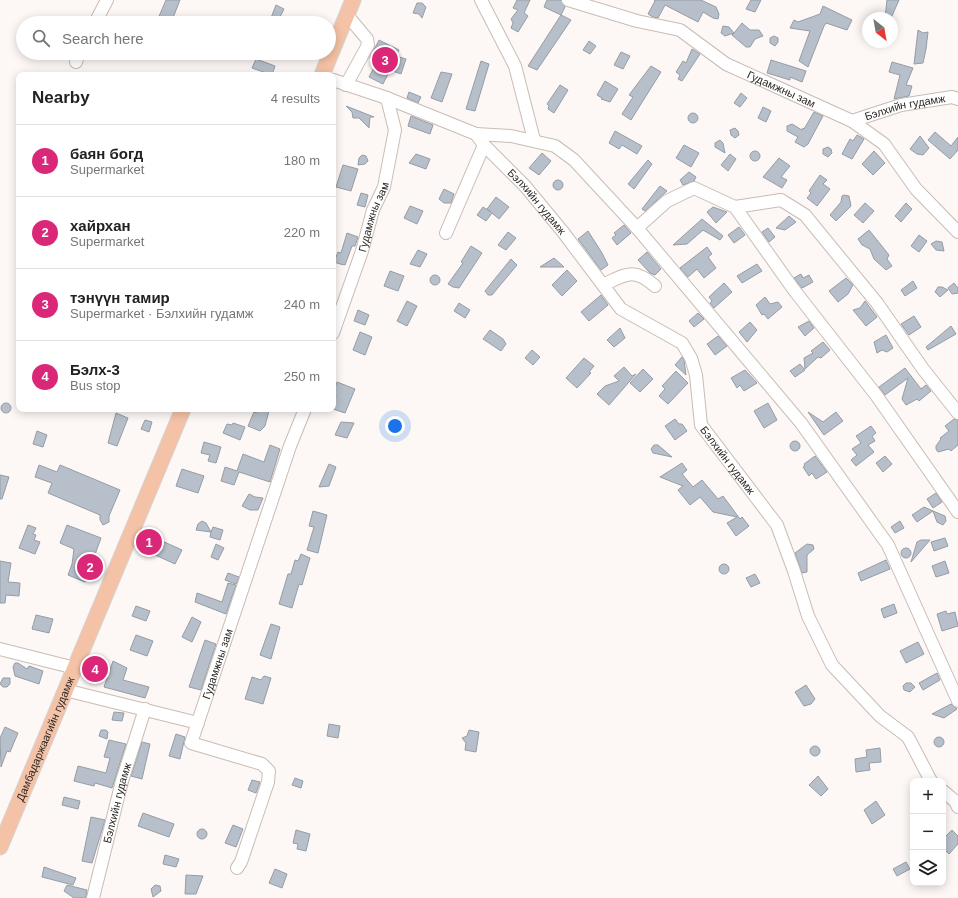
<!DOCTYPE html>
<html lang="en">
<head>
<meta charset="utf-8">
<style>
	:root { --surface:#fff; --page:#f6f6f6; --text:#222; --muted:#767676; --line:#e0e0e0; --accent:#db2777 }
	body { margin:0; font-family:Arial,sans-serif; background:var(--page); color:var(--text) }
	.controls { position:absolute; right:12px; bottom:12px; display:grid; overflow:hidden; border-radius:8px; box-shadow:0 2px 10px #0003 }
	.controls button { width:36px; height:36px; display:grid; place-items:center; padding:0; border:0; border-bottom:1px solid var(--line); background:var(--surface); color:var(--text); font:20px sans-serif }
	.compass { position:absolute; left:862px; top:12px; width:36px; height:36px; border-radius:50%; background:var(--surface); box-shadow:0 2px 10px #0003; rotate:149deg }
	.you { position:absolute; left:395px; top:426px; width:14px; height:14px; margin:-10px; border:3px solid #fff; border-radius:50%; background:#1a73e8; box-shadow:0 0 0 6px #1a73e833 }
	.badge { display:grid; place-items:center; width:26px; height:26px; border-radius:50%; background:var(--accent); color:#fff; font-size:13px; font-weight:700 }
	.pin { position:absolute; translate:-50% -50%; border:2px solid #fff; box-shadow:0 1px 4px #0006 }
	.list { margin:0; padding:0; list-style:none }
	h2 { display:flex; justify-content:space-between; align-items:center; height:52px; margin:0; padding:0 16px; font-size:17px }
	h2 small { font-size:13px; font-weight:400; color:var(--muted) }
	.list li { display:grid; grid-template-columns:26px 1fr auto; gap:12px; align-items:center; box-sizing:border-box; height:72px; padding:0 16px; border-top:1px solid var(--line) }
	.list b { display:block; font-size:15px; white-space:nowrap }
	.list p { margin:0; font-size:13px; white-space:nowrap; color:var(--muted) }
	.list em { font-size:13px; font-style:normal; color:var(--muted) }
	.icon { flex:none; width:22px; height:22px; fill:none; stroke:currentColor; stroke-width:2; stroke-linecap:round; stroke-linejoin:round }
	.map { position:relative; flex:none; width:958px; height:898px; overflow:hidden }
	.search { position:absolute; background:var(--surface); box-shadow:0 2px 10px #0003; left:16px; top:16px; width:320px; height:44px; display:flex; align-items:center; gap:10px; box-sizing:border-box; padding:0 14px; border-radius:22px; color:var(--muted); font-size:15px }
	.panel { position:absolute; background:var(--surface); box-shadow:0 2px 10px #0003; left:16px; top:72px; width:320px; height:340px; border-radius:8px }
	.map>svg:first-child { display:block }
</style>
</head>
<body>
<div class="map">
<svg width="958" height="898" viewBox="0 0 958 898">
	<rect width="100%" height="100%" fill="#fdf8f5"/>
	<g fill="#b7c0ca" stroke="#949da6">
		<path d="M 166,0 L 180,0 L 171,23 L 157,21 Z"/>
		<path d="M 517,0 L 530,0 L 524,13 L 528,16 L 518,32 L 511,28 L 513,23 L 511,19 L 518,10 L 513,8 Z"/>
		<path d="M 547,0 L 561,0 L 565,7 L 561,15 L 544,7 Z"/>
		<path d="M 654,0 L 701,0 L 716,7 L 719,14 L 718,19 L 713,18 L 703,12 L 698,22 L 665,5 L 658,18 L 653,17 L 648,14 L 655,1 Z"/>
		<path d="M 751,0 L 761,0 L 755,12 L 746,9 Z"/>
		<path d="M 887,0 L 899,0 L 891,18 L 885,18 Z"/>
		<path d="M 417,3 L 422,3 L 426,7 L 422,18 L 419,14 L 413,13 Z"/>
		<path d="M 276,5 L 284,9 L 277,23 L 269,23 Z"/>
		<path d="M 823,6 L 852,20 L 847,30 L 826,23 L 824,26 L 808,67 L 799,61 L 810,31 L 790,28 L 794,20 L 798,22 L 820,14 Z"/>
		<path d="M 561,15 L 571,20 L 537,70 L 528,66 Z"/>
		<path d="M 742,23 L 750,30 L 759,30 L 763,36 L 755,39 L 750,47 L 746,47 L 732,35 L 734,33 L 725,36 L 721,33 L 723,26 L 729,27 L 734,33 Z"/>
		<path d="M 918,30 L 923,33 L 928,32 L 926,49 L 923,63 L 914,64 Z"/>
		<path d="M 774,36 L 778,38 L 778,42 L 775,46 L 770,43 L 770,38 Z"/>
		<path d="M 379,40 L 399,50 L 396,56 L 406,59 L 401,74 L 390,70 L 383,84 L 369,77 L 377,62 L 370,58 Z"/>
		<path d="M 589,41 L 596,46 L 590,54 L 583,50 Z"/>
		<path d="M 692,49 L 700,54 L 682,81 L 678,79 L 680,75 L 676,72 L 683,61 L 686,63 Z"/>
		<path d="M 621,52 L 630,56 L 623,69 L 614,65 Z"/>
		<path d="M 256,59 L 275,66 L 272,75 L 252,68 Z"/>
		<path d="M 771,60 L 806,71 L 802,82 L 790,77 L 790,80 L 767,73 Z"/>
		<path d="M 481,61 L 489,64 L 475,111 L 466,109 Z"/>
		<path d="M 892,62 L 913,68 L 906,85 L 912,86 L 909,96 L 894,99 L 900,75 L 889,72 Z"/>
		<path d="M 651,66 L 661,72 L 631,120 L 622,114 L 633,97 L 629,95 Z"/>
		<path d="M 441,72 L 452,74 L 442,102 L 431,98 Z"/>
		<path d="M 605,81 L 618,89 L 610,102 L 601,99 L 602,98 L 597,95 Z"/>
		<path d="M 560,85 L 568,90 L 554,113 L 548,109 L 549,106 L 547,104 Z"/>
		<path d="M 409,92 L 421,97 L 418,103 L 407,98 Z"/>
		<path d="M 741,93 L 747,98 L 740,107 L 734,103 Z"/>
		<path d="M 346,106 L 374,117 L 370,117 L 369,128 L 359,118 L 353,118 L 352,112 Z"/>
		<path d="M 763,107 L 771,111 L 766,122 L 758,118 Z"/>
		<path d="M 814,112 L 823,116 L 808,144 L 804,147 L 795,142 L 798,137 L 787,131 L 787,126 L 792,124 L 802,130 L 803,128 L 804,129 Z"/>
		<circle cx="693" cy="118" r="5"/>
		<path d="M 411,116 L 433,125 L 430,134 L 408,126 Z"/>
		<path d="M 735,128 L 738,131 L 739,135 L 735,138 L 731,135 L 730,130 Z"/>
		<path d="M 615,131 L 642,146 L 637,154 L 622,145 L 619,149 L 609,143 Z"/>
		<path d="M 935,132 L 951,146 L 958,137 L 958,150 L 950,159 L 928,140 Z"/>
		<path d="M 857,135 L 864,139 L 852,159 L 842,154 L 850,139 L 853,141 Z"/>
		<path d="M 920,136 L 929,148 L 923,155 L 917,154 L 910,149 Z"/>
		<path d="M 720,140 L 723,143 L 725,153 L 715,147 L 715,143 Z"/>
		<path d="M 684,145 L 699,153 L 691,167 L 676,158 Z"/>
		<path d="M 828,147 L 831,149 L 832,153 L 828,157 L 823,154 L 823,149 Z"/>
		<path d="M 874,151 L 885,163 L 873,175 L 862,164 Z"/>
		<circle cx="755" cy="156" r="5"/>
		<path d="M 542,153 L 551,161 L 539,175 L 529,168 Z"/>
		<path d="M 416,154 L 430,159 L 426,169 L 409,163 Z"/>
		<path d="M 730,154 L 736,159 L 728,171 L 721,165 Z"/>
		<path d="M 362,155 L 366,156 L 368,161 L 365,164 L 358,165 L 359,158 Z"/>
		<path d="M 779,158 L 790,166 L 781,177 L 787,180 L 782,188 L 763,177 Z"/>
		<path d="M 648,160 L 652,164 L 634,189 L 628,184 Z"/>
		<path d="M 343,165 L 358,169 L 351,191 L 336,187 Z"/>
		<path d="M 689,172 L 696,177 L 694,181 L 683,185 L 680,180 Z"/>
		<path d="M 820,175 L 827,180 L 823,184 L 830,189 L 817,206 L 807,198 L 811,193 L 809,191 Z"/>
		<circle cx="558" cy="185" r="5"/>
		<path d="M 660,186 L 667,191 L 645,211 L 642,209 Z"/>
		<path d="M 444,189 L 454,194 L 451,203 L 444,203 L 439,199 Z"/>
		<path d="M 361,193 L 368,195 L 365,207 L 357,205 Z"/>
		<path d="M 844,195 L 849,196 L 851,206 L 836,221 L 830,215 L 841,202 L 842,196 Z"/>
		<path d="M 496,197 L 509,207 L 499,219 L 492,213 L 486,221 L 477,215 L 483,207 L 491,212 L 487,209 Z"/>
		<path d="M 865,203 L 874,211 L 863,223 L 854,215 Z"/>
		<path d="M 906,203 L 912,209 L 901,222 L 895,216 Z"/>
		<path d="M 410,206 L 423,211 L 417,224 L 404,218 Z"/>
		<path d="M 713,207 L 727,212 L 716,223 L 707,212 Z"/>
		<path d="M 789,216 L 796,222 L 785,230 L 776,228 Z"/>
		<path d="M 702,219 L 723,236 L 720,240 L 703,230 L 687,244 L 673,245 Z"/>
		<path d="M 624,225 L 631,233 L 617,245 L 612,238 L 616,235 L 614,233 Z"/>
		<path d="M 739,227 L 745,235 L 734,243 L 728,235 Z"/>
		<path d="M 768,228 L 775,237 L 769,242 L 762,232 Z"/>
		<path d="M 869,230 L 889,255 L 887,259 L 892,266 L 886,270 L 874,259 L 870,249 L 862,245 L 858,239 Z"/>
		<path d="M 588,231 L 602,253 L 608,265 L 601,270 L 578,239 Z"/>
		<path d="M 508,232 L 516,238 L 506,250 L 498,245 Z"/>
		<path d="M 347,233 L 358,237 L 355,246 L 352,246 L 345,265 L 340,264 L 334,262 L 338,252 L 341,253 Z"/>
		<path d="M 919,235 L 927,241 L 919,252 L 911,246 Z"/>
		<path d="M 936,241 L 942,242 L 944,251 L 936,250 L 931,244 Z"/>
		<path d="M 471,246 L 482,253 L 459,288 L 453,287 L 448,284 L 463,263 L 461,262 Z"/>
		<path d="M 707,247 L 712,254 L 708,257 L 716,268 L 704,278 L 697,269 L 688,277 L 680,268 Z"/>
		<path d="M 418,250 L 427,254 L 420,267 L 410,264 Z"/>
		<path d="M 647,252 L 661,269 L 655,275 L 650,273 L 638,260 Z"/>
		<path d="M 554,258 L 564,267 L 540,267 Z"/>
		<path d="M 511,259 L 517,265 L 492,295 L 488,295 L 485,291 Z"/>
		<path d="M 757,264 L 762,271 L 742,283 L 737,276 Z"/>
		<path d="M 567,270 L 577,281 L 562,296 L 552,285 Z"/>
		<path d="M 390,271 L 404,276 L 398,291 L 384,286 Z"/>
		<path d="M 801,274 L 803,278 L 809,275 L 813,282 L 802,288 L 794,278 Z"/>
		<circle cx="435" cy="280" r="5"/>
		<path d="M 846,278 L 853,285 L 848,294 L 838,302 L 829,291 Z"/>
		<path d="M 913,281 L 917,288 L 905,296 L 901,290 Z"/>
		<path d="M 724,283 L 732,292 L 714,308 L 710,303 L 712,301 L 709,297 Z"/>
		<path d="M 954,283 L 958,288 L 958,293 L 952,294 L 948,288 Z"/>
		<path d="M 938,287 L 942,287 L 948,290 L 940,297 L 935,292 Z"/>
		<path d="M 601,295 L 608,305 L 589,321 L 581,312 Z"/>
		<path d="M 765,297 L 770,304 L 778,302 L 782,307 L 768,319 L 764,314 L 762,315 L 756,305 Z"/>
		<path d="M 407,301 L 417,306 L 407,326 L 397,321 Z"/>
		<path d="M 865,301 L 877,317 L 866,326 L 853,310 L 860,308 Z"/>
		<path d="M 459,303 L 470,310 L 465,318 L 454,311 Z"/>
		<path d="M 358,310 L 369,315 L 365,325 L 354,321 Z"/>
		<path d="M 698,313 L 704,319 L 694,327 L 689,321 Z"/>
		<path d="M 914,316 L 921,327 L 909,335 L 901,324 Z"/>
		<path d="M 809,321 L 814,328 L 805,336 L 798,327 Z"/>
		<path d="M 750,322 L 757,330 L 747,342 L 739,332 Z"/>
		<path d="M 951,326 L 956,334 L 928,350 L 926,347 Z"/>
		<path d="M 620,328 L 625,338 L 614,347 L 607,340 Z"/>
		<path d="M 490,330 L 503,339 L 506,344 L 501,351 L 483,339 Z"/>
		<path d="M 360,332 L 372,337 L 365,355 L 353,350 Z"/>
		<path d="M 886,335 L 893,348 L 887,352 L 882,350 L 877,353 L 874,342 Z"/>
		<path d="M 718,336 L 727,346 L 715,355 L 707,344 Z"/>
		<path d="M 823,342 L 830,350 L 821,358 L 818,357 L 805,369 L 804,358 L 813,353 L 811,351 Z"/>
		<path d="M 532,350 L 540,357 L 533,365 L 525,358 Z"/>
		<path d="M 682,357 L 684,360 L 686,375 L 675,365 Z"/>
		<path d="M 584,358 L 594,366 L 589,372 L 591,373 L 577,388 L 566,378 Z"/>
		<path d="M 800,364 L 805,370 L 795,377 L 790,371 Z"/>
		<path d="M 624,367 L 632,376 L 636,374 L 609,405 L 597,394 L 605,386 L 619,381 L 614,376 Z"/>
		<path d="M 905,368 L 921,389 L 926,385 L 931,391 L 919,401 L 917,399 L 906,405 L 902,399 L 908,378 L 885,395 L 879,387 Z"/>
		<path d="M 643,369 L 653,379 L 640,392 L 630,383 Z"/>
		<path d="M 745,370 L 757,383 L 744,391 L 740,385 L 737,388 L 731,378 Z"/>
		<path d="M 676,371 L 688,383 L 668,404 L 659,396 L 665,389 L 662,386 Z"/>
		<path d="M 337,382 L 355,389 L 345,413 L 333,409 L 336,395 L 333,394 Z"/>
		<path d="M 768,403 L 777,420 L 764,428 L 754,411 Z"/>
		<circle cx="6" cy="408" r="5"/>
		<path d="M 259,409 L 269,411 L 265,426 L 260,431 L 248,426 L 254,412 L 257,413 Z"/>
		<path d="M 808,412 L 823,422 L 836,412 L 843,421 L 824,435 Z"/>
		<path d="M 116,413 L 128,418 L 117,446 L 108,443 Z"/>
		<path d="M 675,419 L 679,424 L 682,424 L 687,431 L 675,440 L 665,426 Z"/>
		<path d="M 954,419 L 958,420 L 958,445 L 951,451 L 949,449 L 938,452 L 936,449 L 936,446 L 941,439 L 940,438 L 949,431 L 945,426 Z"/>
		<path d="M 145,420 L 152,422 L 149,432 L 141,429 Z"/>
		<path d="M 341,422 L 354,423 L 347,438 L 335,435 Z"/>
		<path d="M 233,423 L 245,427 L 240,440 L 223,433 L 227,424 L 232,425 Z"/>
		<path d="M 871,426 L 876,433 L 872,436 L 875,441 L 868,445 L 874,452 L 856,466 L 851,460 L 857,455 L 852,449 L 861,443 L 856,436 Z"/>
		<path d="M 37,431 L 47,435 L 43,447 L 33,444 Z"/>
		<circle cx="795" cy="446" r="5"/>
		<path d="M 204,442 L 221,447 L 216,463 L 208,461 L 210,455 L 201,453 Z"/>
		<path d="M 270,445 L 280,449 L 270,482 L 239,472 L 234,485 L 221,481 L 225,467 L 237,471 L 243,454 L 264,462 Z"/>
		<path d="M 654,445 L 658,445 L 672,457 L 653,453 L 651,449 Z"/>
		<path d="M 815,456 L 827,472 L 816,479 L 812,473 L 809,476 L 803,467 L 805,466 L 804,464 Z"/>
		<path d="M 885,456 L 892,464 L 883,472 L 876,463 Z"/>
		<path d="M 682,463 L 687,470 L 682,474 L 693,487 L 702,480 L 718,499 L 723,496 L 740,519 L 742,517 L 749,526 L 736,536 L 727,523 L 737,517 L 713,512 L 700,497 L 690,505 L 678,490 L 683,486 L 660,477 Z"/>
		<path d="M 329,464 L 336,467 L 329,486 L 319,487 Z"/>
		<path d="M 39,465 L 57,472 L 60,465 L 120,490 L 109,516 L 109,522 L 103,525 L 100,520 L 100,515 L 48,493 L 52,483 L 35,477 Z"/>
		<path d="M 182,469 L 204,476 L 198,493 L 176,486 Z"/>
		<path d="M 0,475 L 9,477 L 2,499 L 0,499 Z"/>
		<path d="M 936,493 L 942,502 L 933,508 L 927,499 Z"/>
		<path d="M 249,494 L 255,497 L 263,498 L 258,510 L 250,510 L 242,506 Z"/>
		<path d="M 924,507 L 933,511 L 917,522 L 912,515 Z"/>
		<path d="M 313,511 L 327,515 L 318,553 L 307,550 L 314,527 L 309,526 Z"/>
		<path d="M 933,511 L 945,516 L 946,521 L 943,525 L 937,522 Z"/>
		<path d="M 202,521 L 206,523 L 211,532 L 213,527 L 223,530 L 220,540 L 210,537 L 211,532 L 196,530 L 198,524 Z"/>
		<path d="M 900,521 L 904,528 L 895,533 L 891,527 Z"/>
		<path d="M 28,525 L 36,528 L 33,534 L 36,535 L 34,540 L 40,542 L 35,554 L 19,548 Z"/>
		<path d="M 67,525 L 101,538 L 85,582 L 68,575 L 72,564 L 74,549 L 60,543 Z"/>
		<path d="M 945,538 L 948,546 L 934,551 L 931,542 Z"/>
		<path d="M 160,540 L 182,550 L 175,564 L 153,554 Z"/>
		<path d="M 921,540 L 930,540 L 911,562 L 917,542 Z"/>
		<path d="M 216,544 L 224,548 L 218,560 L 211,557 Z"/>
		<path d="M 807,544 L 813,545 L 814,549 L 807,555 L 807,572 L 802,573 L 795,553 Z"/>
		<circle cx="906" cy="553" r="5"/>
		<path d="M 301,554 L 310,558 L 302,585 L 299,584 L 292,608 L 279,604 L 288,574 L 291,574 L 295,560 L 298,561 Z"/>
		<path d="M 886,560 L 890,569 L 861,581 L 858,573 Z"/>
		<path d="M 0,561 L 11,563 L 8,582 L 20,583 L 19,596 L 6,595 L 5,603 L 0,603 Z"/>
		<path d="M 945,561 L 949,573 L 936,577 L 932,566 Z"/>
		<circle cx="724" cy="569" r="5"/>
		<path d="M 228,573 L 239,577 L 236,584 L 225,580 Z"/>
		<path d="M 755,574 L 760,583 L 751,587 L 746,578 Z"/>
		<path d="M 228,583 L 236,585 L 226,614 L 195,602 L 197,593 L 222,602 Z"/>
		<path d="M 894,604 L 897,613 L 884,618 L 881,609 Z"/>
		<path d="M 136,606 L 150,611 L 146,621 L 132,616 Z"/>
		<path d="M 946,611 L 947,614 L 955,612 L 958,626 L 942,631 L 937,614 Z"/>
		<path d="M 36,615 L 53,619 L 49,633 L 32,629 Z"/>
		<path d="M 192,617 L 201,622 L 192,642 L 182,637 Z"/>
		<path d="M 271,624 L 280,627 L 271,659 L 260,655 Z"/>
		<path d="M 136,635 L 153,641 L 147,656 L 130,650 Z"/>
		<path d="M 205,640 L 216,644 L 201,690 L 189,687 Z"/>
		<path d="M 918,642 L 924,654 L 906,663 L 900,651 Z"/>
		<path d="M 113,661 L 127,668 L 123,680 L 149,687 L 145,698 L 104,687 Z"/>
		<path d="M 18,663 L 27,669 L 29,666 L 43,671 L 39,684 L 15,676 L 13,667 L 15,663 Z"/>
		<path d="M 937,673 L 940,680 L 923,690 L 919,683 Z"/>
		<path d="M 264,676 L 271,678 L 263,704 L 245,699 L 252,677 L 261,680 Z"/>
		<path d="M 3,678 L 10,678 L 10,684 L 7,687 L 3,687 L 0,684 Z"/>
		<path d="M 906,683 L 911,683 L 915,687 L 910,692 L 904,690 L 903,686 Z"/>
		<path d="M 806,685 L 815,699 L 811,704 L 804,706 L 795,692 Z"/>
		<path d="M 951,704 L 957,709 L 944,718 L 932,714 Z"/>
		<path d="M 114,712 L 124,713 L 122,721 L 112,720 Z"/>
		<path d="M 329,724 L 340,726 L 338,738 L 327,736 Z"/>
		<path d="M 5,727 L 18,733 L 10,752 L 7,751 L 1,767 L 0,738 Z"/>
		<path d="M 101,730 L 106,730 L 108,732 L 107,739 L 99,736 Z"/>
		<path d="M 469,730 L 479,732 L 476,752 L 465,750 L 466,743 L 462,738 L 467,736 Z"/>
		<path d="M 176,734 L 185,737 L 180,759 L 169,756 Z"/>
		<circle cx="939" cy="742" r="5"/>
		<path d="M 109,740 L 126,744 L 112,788 L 95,783 L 94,786 L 74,781 L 78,766 L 106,773 L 110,758 L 104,757 Z"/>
		<path d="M 142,742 L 150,744 L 142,779 L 131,776 Z"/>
		<circle cx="815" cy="751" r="5"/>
		<path d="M 880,748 L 881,762 L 869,763 L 870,770 L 856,772 L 855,759 L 867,757 L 866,750 Z"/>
		<path d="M 818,776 L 828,789 L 821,796 L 809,785 Z"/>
		<path d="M 295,778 L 303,781 L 301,788 L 292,785 Z"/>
		<path d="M 252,780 L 260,782 L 256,793 L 248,790 Z"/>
		<path d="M 64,797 L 80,801 L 78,809 L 62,805 Z"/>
		<path d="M 876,801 L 885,815 L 872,824 L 864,810 Z"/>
		<path d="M 143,813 L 174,824 L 169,837 L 138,826 Z"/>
		<path d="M 91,817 L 105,820 L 92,863 L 82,861 Z"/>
		<path d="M 233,825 L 243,829 L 236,847 L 225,843 Z"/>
		<circle cx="202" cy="834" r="5"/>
		<path d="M 296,830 L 310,834 L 306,851 L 297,849 L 298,844 L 293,843 Z"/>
		<path d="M 952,830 L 958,836 L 958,844 L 949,854 L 943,848 L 943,839 Z"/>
		<path d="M 165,855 L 179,859 L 176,867 L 163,864 Z"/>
		<path d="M 906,862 L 910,869 L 897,876 L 893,869 Z"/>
		<path d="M 44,867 L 76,878 L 73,885 L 42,877 Z"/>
		<path d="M 275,869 L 287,874 L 282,888 L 269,883 Z"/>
		<path d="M 186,875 L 203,876 L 196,894 L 185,894 Z"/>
		<path d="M 67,885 L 87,890 L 86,898 L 74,898 L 64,891 Z"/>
		<path d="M 155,885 L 160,886 L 161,891 L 153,897 L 151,889 Z"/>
	</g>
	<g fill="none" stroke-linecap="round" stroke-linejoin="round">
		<defs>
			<g id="minor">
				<path d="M 481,0 L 515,66 L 534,140"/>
				<path id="s1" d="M 568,0 L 637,21 L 680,30 L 726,64 L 852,121 L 884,144 L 916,189 L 958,232"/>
				<path d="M 95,23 L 107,0"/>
				<path d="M 76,62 L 79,53"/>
				<path id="s2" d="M 333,80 L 387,98 L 476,134 L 484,145 L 525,186 L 563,232 L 621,309 L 682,343 L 691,358 L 696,375 L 701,425 L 777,525 L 794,571 L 808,616 L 832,665 L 880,716 L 908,737 L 931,781"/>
				<path d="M 346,85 L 368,45 L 367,39 L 347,15"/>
				<path id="s3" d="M 852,121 L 901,105 L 952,97 L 958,99"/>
				<path d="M 476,134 L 511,136 L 555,146 L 574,160 L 637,228 L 801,423 L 888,545 L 958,701"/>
				<path d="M 735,207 L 781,200 L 805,215 L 877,303 L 923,369 L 958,413"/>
				<path d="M 637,228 L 667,201 L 694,188 L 735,207 L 794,290 L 876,395 L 958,512"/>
				<path d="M 446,233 L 484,145"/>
				<path d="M 603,285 C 626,274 634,267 655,286"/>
				<path id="s4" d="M 333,333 L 362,251 L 373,210 L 384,187 L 395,130 L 387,98"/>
				<path d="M 0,649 L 75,668"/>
				<path d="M 65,690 L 198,723"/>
				<path d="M 943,791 L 955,801 L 958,807"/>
				<path id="s5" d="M 237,868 L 241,862 L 268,782 L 269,771 L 262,764 L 191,743 L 290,446 L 305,409"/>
				<path id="s6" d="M 93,898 L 122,781 L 145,709"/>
			</g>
			<g id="major">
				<path d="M 322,75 L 353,0"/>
				<path id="s7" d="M 0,847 L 183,409"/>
			</g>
		</defs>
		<use href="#minor" stroke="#c9bcb5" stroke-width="14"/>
		<use href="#major" stroke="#d5d4d3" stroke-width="17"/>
		<use href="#minor" stroke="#fff" stroke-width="12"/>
		<use href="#major" stroke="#f4c2a6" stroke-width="15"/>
	</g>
	<g text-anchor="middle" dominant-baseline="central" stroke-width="3" stroke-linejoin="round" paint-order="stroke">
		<g font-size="11" fill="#2c2825" stroke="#fff">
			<text stroke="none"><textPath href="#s1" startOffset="234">Гудамжны зам</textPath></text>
			<text stroke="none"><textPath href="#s3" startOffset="55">Бэлхийн гудамж</textPath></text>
			<text stroke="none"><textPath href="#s2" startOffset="244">Бэлхийн гудамж</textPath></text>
			<text stroke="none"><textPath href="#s4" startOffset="123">Гудамжны зам</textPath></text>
			<text stroke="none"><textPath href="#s2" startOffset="580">Бэлхийн гудамж</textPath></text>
			<text stroke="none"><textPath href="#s5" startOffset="270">Гудамжны зам</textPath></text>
			<text stroke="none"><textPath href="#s7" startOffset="117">Дамбадаржаагийн гудамж</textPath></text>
			<text stroke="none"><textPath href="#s6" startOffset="98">Бэлхийн гудамж</textPath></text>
		</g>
	</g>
</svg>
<div class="controls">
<button>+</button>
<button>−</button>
<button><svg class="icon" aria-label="layers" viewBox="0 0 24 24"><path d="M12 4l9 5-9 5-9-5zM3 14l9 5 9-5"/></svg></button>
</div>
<svg class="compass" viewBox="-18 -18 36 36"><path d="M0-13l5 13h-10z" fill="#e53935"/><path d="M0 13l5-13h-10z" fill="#767676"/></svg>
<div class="you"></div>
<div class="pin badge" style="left:149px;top:542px">1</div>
<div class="pin badge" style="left:90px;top:567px">2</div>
<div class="pin badge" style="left:385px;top:60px">3</div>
<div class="pin badge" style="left:95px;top:669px">4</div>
<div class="search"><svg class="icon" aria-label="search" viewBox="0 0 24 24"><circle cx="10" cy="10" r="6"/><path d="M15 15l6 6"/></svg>Search here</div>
<section class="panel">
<h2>Nearby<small>4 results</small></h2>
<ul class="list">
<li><span class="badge">1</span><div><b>баян богд</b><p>Supermarket</p></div><em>180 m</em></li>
<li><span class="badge">2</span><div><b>хайрхан</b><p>Supermarket</p></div><em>220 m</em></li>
<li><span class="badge">3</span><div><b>тэнүүн тамир</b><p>Supermarket · Бэлхийн гудамж</p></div><em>240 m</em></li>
<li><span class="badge">4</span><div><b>Бэлх-3</b><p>Bus stop</p></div><em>250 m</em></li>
</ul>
</section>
</div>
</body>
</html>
